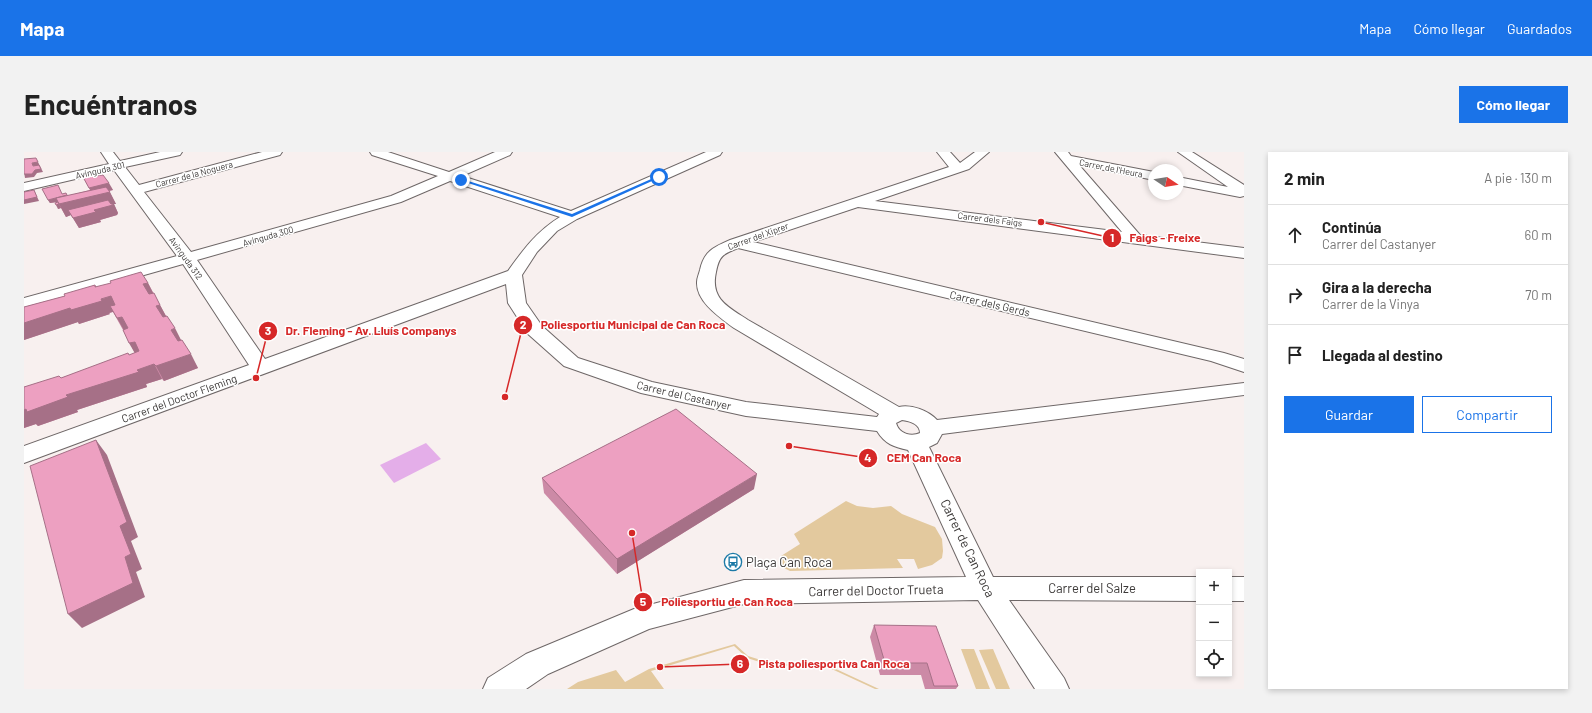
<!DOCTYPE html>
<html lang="es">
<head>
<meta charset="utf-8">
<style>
	:root { --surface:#fff; --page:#f2f2f2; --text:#222; --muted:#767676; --line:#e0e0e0; --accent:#1a73e8 }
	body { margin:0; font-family:Barlow,sans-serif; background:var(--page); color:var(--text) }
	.controls { position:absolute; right:12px; bottom:12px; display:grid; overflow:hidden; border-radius:0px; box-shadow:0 2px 6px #0003 }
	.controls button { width:36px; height:36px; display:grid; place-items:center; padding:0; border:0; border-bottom:1px solid var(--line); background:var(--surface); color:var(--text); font:20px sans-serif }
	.compass { position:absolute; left:1124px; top:12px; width:36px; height:36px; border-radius:50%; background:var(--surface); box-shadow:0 2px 6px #0003; rotate:102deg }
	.stop { position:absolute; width:12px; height:12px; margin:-9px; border:3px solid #1a73e8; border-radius:50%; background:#fff }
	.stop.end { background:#1a73e8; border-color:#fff; box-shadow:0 1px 4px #0008 }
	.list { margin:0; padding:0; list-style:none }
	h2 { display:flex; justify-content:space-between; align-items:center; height:52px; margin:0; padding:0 16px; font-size:17px }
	h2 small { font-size:13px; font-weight:400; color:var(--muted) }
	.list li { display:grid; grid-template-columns:26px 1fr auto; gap:12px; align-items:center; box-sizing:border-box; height:60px; padding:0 16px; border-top:1px solid var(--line) }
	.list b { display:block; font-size:15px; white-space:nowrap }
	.list p { margin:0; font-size:13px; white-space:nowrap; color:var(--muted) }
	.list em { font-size:13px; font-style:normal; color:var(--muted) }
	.actions { display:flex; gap:8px; padding:12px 16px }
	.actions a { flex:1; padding:9px 0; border:1px solid var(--accent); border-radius:0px; text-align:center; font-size:14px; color:var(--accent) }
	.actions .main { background:var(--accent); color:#fff }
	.icon { flex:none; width:22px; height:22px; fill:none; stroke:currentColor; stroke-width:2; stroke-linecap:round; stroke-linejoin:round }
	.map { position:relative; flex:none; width:1220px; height:537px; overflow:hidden; border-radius:0px }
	header { display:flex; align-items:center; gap:24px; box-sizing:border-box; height:56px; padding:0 20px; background:var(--accent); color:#fff }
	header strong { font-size:19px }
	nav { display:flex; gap:22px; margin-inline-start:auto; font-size:14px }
	.intro { display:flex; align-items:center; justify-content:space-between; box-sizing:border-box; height:96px; padding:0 24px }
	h1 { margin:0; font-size:28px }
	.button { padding:10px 18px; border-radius:0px; background:var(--accent); color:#fff; font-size:14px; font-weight:700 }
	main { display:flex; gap:24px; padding:0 24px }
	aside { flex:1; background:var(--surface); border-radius:0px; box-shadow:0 2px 6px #0003 }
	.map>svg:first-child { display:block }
</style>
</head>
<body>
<header>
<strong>Mapa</strong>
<nav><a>Mapa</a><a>Cómo llegar</a><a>Guardados</a></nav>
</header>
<div class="intro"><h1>Encuéntranos</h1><a class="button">Cómo llegar</a></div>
<main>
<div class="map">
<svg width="1220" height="537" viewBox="0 0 1220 537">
	<rect width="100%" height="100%" fill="#f8f0ef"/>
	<g fill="#e3c99e">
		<path d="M 822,349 L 833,354 L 849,356 L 867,354 L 878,362 L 911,375 L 918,387 L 919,399 L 918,406 L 908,413 L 894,417 L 890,407 L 873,407 L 879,416 L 766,419 L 758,415 L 757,404 L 776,392 L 770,382 Z"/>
		<path d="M 711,492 L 724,504 L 740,509 L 757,512 L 799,511 L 855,537 L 851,537 L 799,513 L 757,514 L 739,511 L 723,506 L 710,494 L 627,519 L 640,537 L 543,537 L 554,530 L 592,518 L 601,530 L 625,517 Z"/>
		<path d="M 937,497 L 950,497 L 966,537 L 952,537 Z"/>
		<path d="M 969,497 L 986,537 L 972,537 L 955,498 Z"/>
	</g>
	<path fill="#e4aee9" d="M 402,291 L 417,307 L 370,331 L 356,313 Z"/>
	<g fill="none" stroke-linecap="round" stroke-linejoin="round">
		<defs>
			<g id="minor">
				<path d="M 77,0 L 89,0 L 96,9 L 136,0 L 158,0 L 156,3 L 101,15 L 115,33 L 238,0 L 258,0 L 256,3 L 120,40 L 167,100 L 367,44 L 414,24 L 348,3 L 346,0 L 364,0 L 425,20 L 471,0 L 488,0 L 486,3 L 438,24 L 547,59 L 682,0 L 698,0 L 696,3 L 553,67 L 533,79 L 513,100 L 498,123 L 502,151 L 518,174 L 554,206 L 628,230 L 722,250 L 853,265 L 855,262 L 710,176 C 697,166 672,150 673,130 C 673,126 675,122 676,118 C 680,99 690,95 706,88 L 925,15 L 913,0 L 926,0 L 936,11 L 951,0 L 965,0 L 945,17 L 851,49 L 1098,80 L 1031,0 L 1044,0 L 1047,4 L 1130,20 L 1130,28 L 1055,13 L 1116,83 L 1220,96 L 1220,106 L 834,55 L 729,90 L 1200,201 L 1220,207 L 1220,220 L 1187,209 L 714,96 C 699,102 695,104 692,120 C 686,147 704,155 724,168 L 875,255 C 887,252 905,259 913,268 L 1220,231 L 1220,243 L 918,282 L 913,291 L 905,295 L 969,425 L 1175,425 L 1175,449 L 985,448 L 1040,526 L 1045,537 L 1011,537 L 954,448 L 720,452 L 625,477 L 524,522 L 502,537 L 459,537 L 464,526 L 502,502 L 610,457 L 720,428 L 942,425 L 884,298 C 870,295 861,292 853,279 L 722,264 L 617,241 L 540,214 L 504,182 L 484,151 L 482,132 L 0,311 L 0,294 L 225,213 L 159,112 L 0,157 L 0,146 L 153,104 L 90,18 L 0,39 L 0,31 L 85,12 ZM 426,29 L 536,65 C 513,79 499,98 484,119 L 241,207 L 173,108 L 377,50 ZM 878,268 C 886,269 896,272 896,281 C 887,285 875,282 872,271 Z"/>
				<path d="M 1154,0 L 1168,0 L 1220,33 L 1220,44 L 1216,45 L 1154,33 L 1154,25 L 1204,35 Z"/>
				<rect x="1205" y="425" width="15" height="24"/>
			</g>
		</defs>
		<use href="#minor" stroke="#6e6767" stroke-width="2"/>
		<use href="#minor" fill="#fff" fill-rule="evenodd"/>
	</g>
	<g fill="#cc8aa6">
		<path d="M 72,24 L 89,38 L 85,39 L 92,52 L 90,52 L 94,61 L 93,63 L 76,68 L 77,70 L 55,76 L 47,63 L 42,65 L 37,56 L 34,57 L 34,50 L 33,50 L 26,51 L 24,48 L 39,42 L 43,44 L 66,38 L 59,25 Z"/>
		<path d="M 124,131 L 142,164 L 174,216 L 140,229 L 138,227 L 122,232 L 123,235 L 53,258 L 54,260 L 14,274 L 12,272 L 0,276 L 0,235 L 37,226 L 111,201 L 99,178 L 89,160 L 85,161 L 86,162 L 55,172 L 54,170 L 0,188 L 0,155 L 41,144 L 71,133 L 72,135 Z"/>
		<path d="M 518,326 L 730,337 L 593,422 L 520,341 Z"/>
		<path d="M 850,473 L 934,534 L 932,537 L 901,537 L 897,523 L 856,523 L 846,485 Z"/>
	</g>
	<g fill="#a67087">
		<path d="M 14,10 L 19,20 L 13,21 L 10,25 L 1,26 L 0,20 L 11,17 L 8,11 Z"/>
		<path d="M 85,31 L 89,38 L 69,42 L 65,36 Z"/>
		<path d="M 10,38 L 15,49 L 0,52 L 0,48 Z"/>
		<path d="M 86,40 L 92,52 L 90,52 L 94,61 L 93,63 L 76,68 L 77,70 L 55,76 L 44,58 L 47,63 L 42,65 L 35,52 Z"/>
		<path d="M 40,44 L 33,50 L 26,51 L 24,48 Z"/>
		<path d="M 35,52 L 37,56 L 34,57 L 32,53 Z"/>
		<path d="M 124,131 L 131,145 L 126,146 L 119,132 Z"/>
		<path d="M 71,133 L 79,147 L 87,144 L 95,158 L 85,161 L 86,162 L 55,172 L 54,170 L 0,188 L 0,171 L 71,135 Z"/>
		<path d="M 136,153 L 143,166 L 139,168 L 132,154 Z"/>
		<path d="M 98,165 L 105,178 L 101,180 L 93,166 Z"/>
		<path d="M 151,176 L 158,190 L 154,192 L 147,178 Z"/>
		<path d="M 111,190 L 118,204 L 113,205 L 105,191 Z"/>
		<path d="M 167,202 L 174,216 L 140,229 L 132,214 Z"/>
		<path d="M 130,212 L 138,227 L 122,232 L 123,235 L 53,258 L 54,260 L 14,274 L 12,272 L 0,276 L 0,258 Z"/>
		<path d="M 72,288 L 83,303 L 114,385 L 107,389 L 118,417 L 112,420 L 121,445 L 58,476 L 44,462 L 101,405 Z"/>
		<path d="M 733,322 L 730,337 L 593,422 L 593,407 Z"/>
	</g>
	<g fill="#eda0c1" stroke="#a67087">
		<path d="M 12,6 L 14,10 L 8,11 L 9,14 L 15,13 L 17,17 L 11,18 L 8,22 L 0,22 L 0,7 Z"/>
		<path d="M 71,22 L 72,24 L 79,23 L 85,31 L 65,36 L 59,25 Z"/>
		<path d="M 34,33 L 38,42 L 42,41 L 43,43 L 24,48 L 18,37 Z"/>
		<path d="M 82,35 L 86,40 L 35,52 L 32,46 Z"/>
		<path d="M 10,38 L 13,45 L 0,48 L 0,40 Z"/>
		<path d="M 84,48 L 87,52 L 89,52 L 89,53 L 70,58 L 72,60 L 49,66 L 44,58 Z"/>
		<path d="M 34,50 L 35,52 L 32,53 L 31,51 Z"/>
		<path d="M 117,120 L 124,131 L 119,132 L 125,142 L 130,141 L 136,153 L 132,154 L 139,165 L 143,164 L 151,176 L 147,178 L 154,189 L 158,188 L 167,202 L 132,214 L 130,212 L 113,218 L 115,220 L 42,243 L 44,245 L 3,260 L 2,257 L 0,258 L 0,235 L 35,224 L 37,226 L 104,201 L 105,203 L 115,199 L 111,190 L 105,191 L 99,178 L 104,176 L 98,165 L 93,166 L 86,154 L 91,153 L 87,144 L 77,147 L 78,149 L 47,158 L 46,156 L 0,171 L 0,155 L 41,144 L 40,142 L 71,133 L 71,135 L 87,131 L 86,129 Z"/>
		<path d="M 652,257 L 733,322 L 593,407 L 518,326 Z"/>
		<path d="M 72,288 L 103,370 L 96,374 L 107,402 L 101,405 L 109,431 L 44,462 L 6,314 Z"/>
		<path d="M 850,473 L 912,474 L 934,534 L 910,534 L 903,511 L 861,511 Z"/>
	</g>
	<path fill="#1a73e8" d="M 634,24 L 637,25 L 548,65 L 435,28 L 438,27 L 548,62 Z"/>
	<defs>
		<symbol id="bus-ring" viewBox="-11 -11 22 22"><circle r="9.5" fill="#fff" stroke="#1c7aa7" stroke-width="1.5"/><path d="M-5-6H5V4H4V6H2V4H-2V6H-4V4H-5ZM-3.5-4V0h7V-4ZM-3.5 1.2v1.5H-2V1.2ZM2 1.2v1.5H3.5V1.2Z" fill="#1c7aa7"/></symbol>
	</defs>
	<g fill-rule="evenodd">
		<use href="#bus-ring" x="699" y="400" width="20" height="20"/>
	</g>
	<g text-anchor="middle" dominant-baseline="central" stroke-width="3" stroke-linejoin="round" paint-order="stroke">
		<g font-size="9" fill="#3c3938" stroke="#fff">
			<text transform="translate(1087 16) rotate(11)">Carrer de l'Heura</text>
			<text transform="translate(76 18) rotate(-13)">Avinguda 301</text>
			<text transform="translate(170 22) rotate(-15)">Carrer de la Noguera</text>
			<text transform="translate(966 67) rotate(7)">Carrer dels Faigs</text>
			<text transform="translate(244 84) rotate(-16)">Avinguda 300</text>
			<text transform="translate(734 84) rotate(-20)">Carrer del Xiprer</text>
			<text transform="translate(162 106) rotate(54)">Avinguda 312</text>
		</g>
		<g font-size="11" fill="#3c3938" stroke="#fff">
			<text transform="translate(966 151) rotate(13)">Carrer dels Gerds</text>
			<text transform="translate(660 243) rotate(13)">Carrer del Castanyer</text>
			<text transform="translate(155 246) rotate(-20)">Carrer del Doctor Fleming</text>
		</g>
		<g font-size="13" fill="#3c3938" stroke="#fff">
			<text transform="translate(944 396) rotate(64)">Carrer de Can Roca</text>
			<text x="1068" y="436">Carrer del Salze</text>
			<text transform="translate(852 438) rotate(-1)">Carrer del Doctor Trueta</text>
		</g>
		<g font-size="13" fill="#3c3938" stroke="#fff" text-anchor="start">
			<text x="722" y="410">Plaça Can Roca</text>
		</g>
	</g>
	<path fill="none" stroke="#d62828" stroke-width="1.5" d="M1017 70L1088 86M481 245L499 173M232 226L244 179M765 294L844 306M608 381L619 450M636 515L716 512"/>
	<g fill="#d62828" stroke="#fff" stroke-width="1.5">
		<circle cx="1017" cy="70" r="4"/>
		<circle cx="481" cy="245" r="4"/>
		<circle cx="232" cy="226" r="4"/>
		<circle cx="765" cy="294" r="4"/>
		<circle cx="608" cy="381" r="4"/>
		<circle cx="636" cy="515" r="4"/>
		<circle cx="1088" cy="86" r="10"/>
		<circle cx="499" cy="173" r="10"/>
		<circle cx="244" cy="179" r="10"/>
		<circle cx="844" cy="306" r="10"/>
		<circle cx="619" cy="450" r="10"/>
		<circle cx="716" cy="512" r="10"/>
	</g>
	<g font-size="12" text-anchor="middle" font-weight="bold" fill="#fff">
		<text x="1088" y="90">1</text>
		<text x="499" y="177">2</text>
		<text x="244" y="183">3</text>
		<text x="844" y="310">4</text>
		<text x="619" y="454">5</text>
		<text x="716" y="516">6</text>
	</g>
	<g font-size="12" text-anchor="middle" font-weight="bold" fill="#d62828" stroke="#fff" stroke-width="3" stroke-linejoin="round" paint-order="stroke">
		<text x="1141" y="90">Faigs - Freixe</text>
		<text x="609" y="177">Poliesportiu Municipal de Can Roca</text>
		<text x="347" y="183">Dr. Fleming - Av. Lluís Companys</text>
		<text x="900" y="310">CEM Can Roca</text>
		<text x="703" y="454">Poliesportiu de Can Roca</text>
		<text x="810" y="516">Pista poliesportiva Can Roca</text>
	</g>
</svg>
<div class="controls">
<button>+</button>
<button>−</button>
<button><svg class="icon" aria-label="locate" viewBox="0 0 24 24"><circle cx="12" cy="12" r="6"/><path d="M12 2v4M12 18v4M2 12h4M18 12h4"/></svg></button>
</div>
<svg class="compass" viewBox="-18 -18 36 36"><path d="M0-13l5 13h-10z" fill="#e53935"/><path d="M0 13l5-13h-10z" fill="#767676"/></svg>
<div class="stop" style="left:635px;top:25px"></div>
<div class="stop end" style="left:437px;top:28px"></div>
</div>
<aside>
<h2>2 min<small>A pie · 130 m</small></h2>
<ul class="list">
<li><svg class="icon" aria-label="ahead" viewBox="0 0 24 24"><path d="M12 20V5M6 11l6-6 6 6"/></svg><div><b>Continúa</b><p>Carrer del Castanyer</p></div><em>60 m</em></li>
<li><svg class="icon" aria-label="right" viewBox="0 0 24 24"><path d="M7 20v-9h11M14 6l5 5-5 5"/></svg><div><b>Gira a la derecha</b><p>Carrer de la Vinya</p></div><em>70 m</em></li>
<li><svg class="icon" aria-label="arrive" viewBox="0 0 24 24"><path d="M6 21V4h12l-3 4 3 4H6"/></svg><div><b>Llegada al destino</b></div></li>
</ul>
<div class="actions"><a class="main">Guardar</a><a>Compartir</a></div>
</aside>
</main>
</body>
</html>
